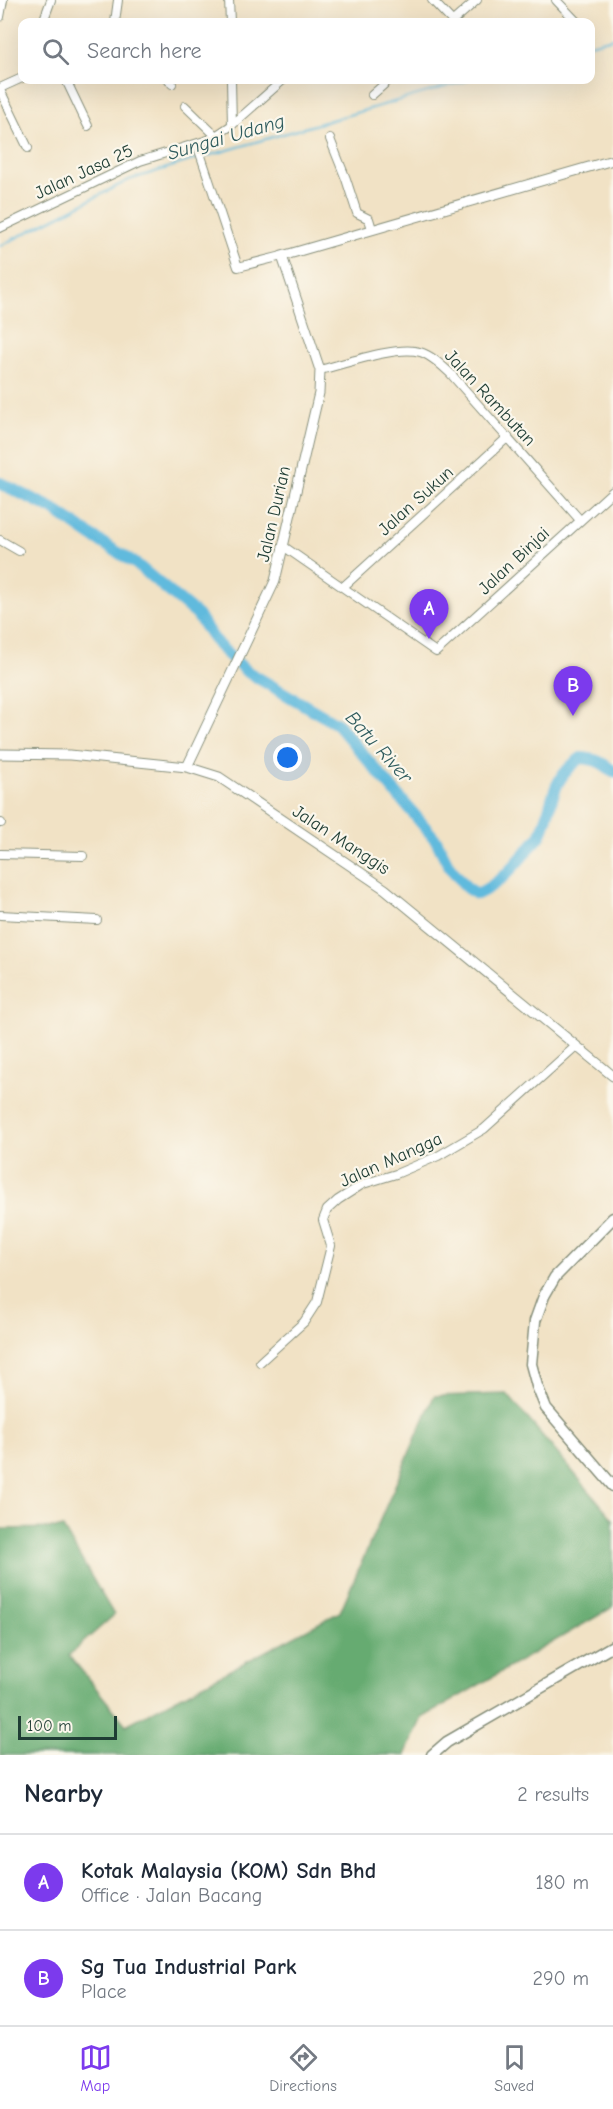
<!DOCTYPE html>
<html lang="en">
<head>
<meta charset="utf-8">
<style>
	:root { --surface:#fff; --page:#f2f2f3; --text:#1f2937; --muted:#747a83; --line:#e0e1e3; --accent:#7c3aed }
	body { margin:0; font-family:"Comic Neue",sans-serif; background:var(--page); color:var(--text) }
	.scale { position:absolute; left:18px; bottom:15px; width:99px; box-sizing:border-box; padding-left:6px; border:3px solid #1f3d34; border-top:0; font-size:16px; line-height:21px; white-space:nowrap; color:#1f3d34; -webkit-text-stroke:4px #fbf7ec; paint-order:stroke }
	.you { position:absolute; left:288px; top:758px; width:21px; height:21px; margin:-15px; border:4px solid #fff; border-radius:50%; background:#1a73e8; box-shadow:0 0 0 9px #1a73e833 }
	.badge { display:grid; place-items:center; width:39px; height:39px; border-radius:50%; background:var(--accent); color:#fff; font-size:20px; font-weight:700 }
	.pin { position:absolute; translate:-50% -50px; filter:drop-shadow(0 2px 3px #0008) }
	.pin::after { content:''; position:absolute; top:32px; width:21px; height:18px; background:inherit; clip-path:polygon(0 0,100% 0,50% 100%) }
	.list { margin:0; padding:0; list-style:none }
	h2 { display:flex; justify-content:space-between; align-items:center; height:78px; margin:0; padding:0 24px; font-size:26px }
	h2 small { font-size:20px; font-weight:400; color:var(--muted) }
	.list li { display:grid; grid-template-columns:39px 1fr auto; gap:18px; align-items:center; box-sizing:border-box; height:96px; padding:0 24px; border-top:2px solid var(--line) }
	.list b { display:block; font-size:22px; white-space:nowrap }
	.list p { margin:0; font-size:20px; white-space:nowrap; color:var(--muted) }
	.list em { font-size:20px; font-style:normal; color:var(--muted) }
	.icon { flex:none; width:33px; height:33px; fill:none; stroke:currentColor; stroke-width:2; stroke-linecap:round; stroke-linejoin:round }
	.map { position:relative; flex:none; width:613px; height:1755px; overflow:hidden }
	.search { position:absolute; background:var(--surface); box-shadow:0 6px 24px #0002; left:18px; right:18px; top:18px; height:66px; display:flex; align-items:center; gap:15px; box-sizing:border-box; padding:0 21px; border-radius:12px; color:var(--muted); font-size:22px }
	.sheet { height:270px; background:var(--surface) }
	nav { display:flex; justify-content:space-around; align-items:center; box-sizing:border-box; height:84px; border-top:2px solid var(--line); background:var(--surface); font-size:16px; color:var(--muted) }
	nav a { display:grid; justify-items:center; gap:3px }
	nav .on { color:var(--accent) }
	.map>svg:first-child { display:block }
</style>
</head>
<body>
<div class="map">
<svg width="613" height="1755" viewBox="0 0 613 1755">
	<rect width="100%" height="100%" fill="#fbf7ec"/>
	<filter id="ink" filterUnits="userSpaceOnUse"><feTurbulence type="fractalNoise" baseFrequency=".0167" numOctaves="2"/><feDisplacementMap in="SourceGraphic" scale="12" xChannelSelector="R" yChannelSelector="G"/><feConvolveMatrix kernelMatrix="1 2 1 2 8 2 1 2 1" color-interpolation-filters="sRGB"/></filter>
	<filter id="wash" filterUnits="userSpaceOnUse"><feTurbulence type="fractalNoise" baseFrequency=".008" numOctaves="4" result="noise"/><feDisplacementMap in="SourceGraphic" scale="24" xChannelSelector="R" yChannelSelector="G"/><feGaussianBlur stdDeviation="1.35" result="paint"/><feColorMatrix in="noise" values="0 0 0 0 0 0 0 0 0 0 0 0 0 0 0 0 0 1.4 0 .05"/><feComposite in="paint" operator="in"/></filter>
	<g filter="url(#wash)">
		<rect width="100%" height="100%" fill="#f1e2c5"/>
		<path fill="#66ab71" stroke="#427452" stroke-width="1.5" d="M 507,1394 L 613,1519 L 613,1607 L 422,1718 L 405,1755 L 0,1755 L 0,1529 L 63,1528 L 114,1615 L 69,1655 L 126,1725 L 340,1612 L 434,1396 Z"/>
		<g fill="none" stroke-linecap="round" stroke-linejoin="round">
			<g stroke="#60badd" stroke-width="2">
				<path d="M 590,44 L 613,38"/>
				<path d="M 204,157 L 469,80"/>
				<path d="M 0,246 L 129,180 L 199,158"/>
			</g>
			<path stroke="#60badd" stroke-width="12" d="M 0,483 L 53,509 L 93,537 L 135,563 L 197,615 L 218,645 L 246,671 L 337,724 L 436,840 L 449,866 L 467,888 L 477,894 C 499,884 512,869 526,852 C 531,846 538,840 541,834 C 555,801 548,782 581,758 C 595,759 603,762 613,772"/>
		</g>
	</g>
	<g filter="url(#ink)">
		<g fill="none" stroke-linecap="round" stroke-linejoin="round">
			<defs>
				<g id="minor">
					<path d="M 229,0 L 230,22"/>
					<path d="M 432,0 L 453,22"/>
					<path d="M 556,0 L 577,22"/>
					<path d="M 0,17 L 3,0"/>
					<path d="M 43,22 L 51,0"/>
					<path d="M 115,22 L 118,0"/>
					<path d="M 452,22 L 477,0"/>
					<path d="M 66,80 L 88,126"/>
					<path d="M 169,80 L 172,84"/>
					<path d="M 231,80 L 232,125"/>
					<path d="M 0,88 L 22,78"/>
					<path d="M 0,90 L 28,148"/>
					<path d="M 372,95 L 389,80"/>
					<path d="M 185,106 L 216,136"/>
					<path d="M 330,139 L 346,179 L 357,213 L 369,219 L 372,229"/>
					<path d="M 197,144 L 238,267 L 282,256"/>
					<path d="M 0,228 L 140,161 L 211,139 L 232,125 L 283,80"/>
					<path d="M 320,370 C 344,364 397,345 420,352 C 431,355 441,365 450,373 L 580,520"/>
					<path d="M 0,540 L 19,551"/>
					<path d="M 283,546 L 436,652 L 613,491"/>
					<path d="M 343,587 L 508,437"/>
					<path d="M 0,823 L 1,823"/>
					<path d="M 0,854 L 83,856"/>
					<path d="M 0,915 L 97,920"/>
					<path d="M 260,1362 L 304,1322 L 317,1302 L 331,1246 L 323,1220 L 327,1210 L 338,1200 L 363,1184 L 396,1174 L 438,1156 L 484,1129 L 576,1046"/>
				</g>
				<g id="tertiary">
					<path d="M 0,754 L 70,755 L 187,767 L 219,777 L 385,889 L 613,1076"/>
					<path d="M 187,767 L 275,581 L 319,393 L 320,370 L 282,256 L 613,160"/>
				</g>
				<g id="secondary">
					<path d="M 613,1218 L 555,1277 L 544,1296 L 535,1321 L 531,1364 L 537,1386 L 546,1408 L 613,1486"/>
					<path d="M 432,1755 L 447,1742 L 613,1646"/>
				</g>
			</defs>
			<use href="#minor" stroke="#88907c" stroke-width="10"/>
			<use href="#tertiary" stroke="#88907c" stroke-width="11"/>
			<use href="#secondary" stroke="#88907c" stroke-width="13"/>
			<use href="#minor" stroke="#fff" stroke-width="8"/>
			<use href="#tertiary" stroke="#fff" stroke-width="9"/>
			<use href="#secondary" stroke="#fff" stroke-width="10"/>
		</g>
	</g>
	<g text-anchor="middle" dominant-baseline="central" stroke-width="4.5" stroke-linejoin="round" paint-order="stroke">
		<g font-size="18" fill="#1f3d34" stroke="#fbf7ec">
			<text transform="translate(84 172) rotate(-25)">Jalan Jasa 25</text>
			<text transform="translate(490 398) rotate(47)">Jalan Rambutan</text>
			<text transform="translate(416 501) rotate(-42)">Jalan Sukun</text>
			<text transform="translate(274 514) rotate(-77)">Jalan Durian</text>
			<text transform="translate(514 561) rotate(-43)">Jalan Binjai</text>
			<text transform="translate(341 840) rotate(33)">Jalan Manggis</text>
			<text transform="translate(391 1160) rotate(-24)">Jalan Mangga</text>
		</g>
		<g font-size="20" font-style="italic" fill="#2f5c5e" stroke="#fbf7ec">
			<text transform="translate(226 137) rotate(-16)">Sungai Udang</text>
			<text transform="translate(379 747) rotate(48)">Batu River</text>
		</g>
	</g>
</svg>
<div class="scale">100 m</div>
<div class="you"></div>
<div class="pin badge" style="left:429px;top:639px">A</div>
<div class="pin badge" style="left:573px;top:716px">B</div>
<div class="search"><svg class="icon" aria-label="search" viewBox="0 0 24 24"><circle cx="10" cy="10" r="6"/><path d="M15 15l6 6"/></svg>Search here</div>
</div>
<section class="sheet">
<h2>Nearby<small>2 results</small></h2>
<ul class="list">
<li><span class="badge">A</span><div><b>Kotak Malaysia (KOM) Sdn Bhd</b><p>Office · Jalan Bacang</p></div><em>180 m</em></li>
<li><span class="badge">B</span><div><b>Sg Tua Industrial Park</b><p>Place</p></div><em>290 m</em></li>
</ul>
</section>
<nav>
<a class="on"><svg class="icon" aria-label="map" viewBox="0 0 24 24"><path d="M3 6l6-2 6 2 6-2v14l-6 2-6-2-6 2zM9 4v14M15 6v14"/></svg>Map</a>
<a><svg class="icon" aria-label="directions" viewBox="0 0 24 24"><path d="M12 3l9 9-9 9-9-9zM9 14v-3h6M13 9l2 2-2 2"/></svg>Directions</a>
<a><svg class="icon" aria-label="saved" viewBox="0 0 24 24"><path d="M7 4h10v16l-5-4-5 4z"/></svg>Saved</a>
</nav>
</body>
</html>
